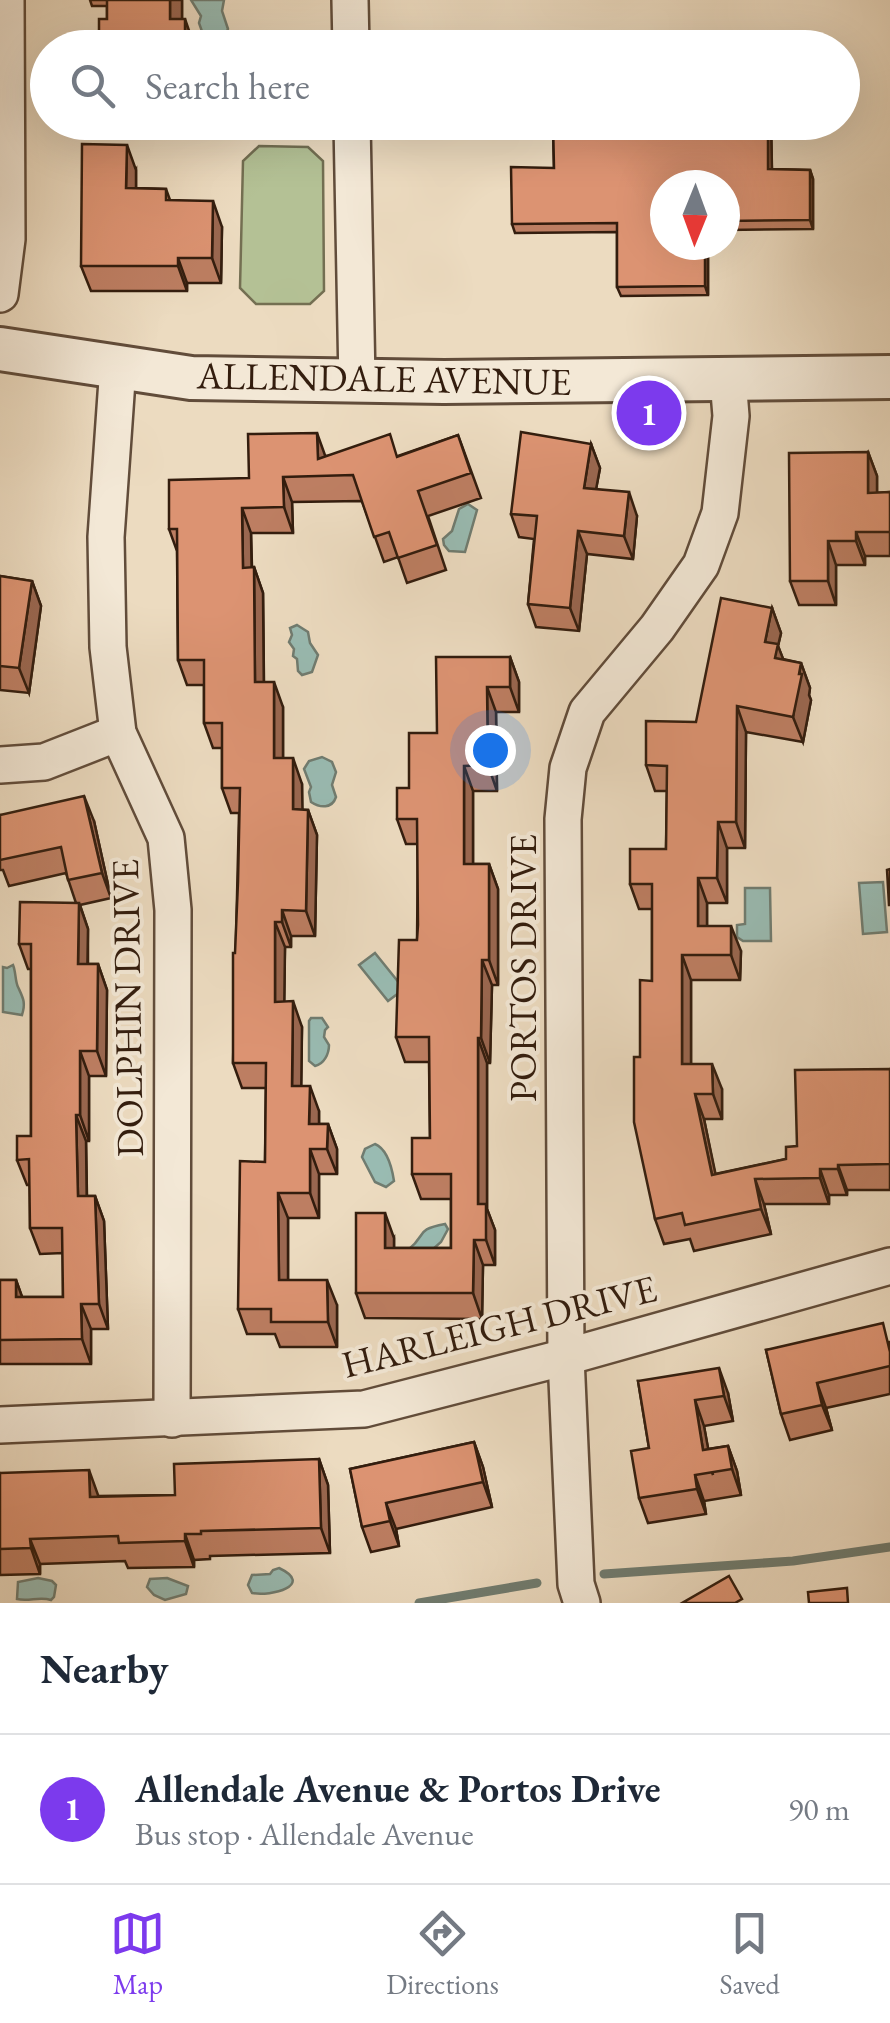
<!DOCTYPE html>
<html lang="en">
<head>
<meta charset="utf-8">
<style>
	:root { --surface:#fff; --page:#f6f6f7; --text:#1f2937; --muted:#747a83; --line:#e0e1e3; --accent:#7c3aed }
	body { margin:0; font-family:"EB Garamond",serif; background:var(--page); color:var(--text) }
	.compass { position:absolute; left:650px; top:170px; width:90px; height:90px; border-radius:50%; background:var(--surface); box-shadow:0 10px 40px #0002; rotate:181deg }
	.you { position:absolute; left:490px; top:750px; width:35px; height:35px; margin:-25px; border:8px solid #fff; border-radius:50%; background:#1a73e8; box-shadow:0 0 0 15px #1a73e833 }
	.badge { display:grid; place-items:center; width:65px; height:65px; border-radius:50%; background:var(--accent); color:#fff; font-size:32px; font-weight:700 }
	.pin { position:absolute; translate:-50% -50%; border:5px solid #fff; box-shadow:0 2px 10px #0006 }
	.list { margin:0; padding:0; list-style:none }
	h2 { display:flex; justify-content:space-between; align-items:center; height:130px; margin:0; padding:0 40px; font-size:42px }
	h2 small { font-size:32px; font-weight:400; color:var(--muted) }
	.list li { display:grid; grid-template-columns:65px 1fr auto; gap:30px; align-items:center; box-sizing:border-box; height:150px; padding:0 40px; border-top:2px solid var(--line) }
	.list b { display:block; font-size:38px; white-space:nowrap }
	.list p { margin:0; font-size:32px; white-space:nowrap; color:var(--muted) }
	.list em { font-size:32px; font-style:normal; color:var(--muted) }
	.icon { flex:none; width:55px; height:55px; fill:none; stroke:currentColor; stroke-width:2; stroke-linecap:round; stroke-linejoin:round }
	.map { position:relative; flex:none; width:890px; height:1603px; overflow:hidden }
	.search { position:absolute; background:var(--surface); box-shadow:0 10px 40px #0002; left:30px; right:30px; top:30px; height:110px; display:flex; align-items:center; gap:25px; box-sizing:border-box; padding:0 35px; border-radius:55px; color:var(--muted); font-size:38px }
	.sheet { height:280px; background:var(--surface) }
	nav { display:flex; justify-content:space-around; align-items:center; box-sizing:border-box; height:140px; border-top:2px solid var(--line); background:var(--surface); font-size:28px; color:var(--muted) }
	nav a { display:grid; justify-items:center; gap:5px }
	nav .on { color:var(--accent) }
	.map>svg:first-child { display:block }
</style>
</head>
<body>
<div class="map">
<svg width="890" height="1603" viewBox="0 0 890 1603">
	<rect width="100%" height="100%" fill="#ecdbc0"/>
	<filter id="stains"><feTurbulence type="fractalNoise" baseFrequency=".002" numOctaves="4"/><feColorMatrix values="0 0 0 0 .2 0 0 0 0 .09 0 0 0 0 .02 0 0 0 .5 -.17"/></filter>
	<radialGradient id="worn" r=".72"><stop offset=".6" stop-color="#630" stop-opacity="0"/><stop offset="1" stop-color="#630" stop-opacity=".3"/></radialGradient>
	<path fill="#b4c195" stroke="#746f52" stroke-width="2.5" d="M 259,146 L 308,147 L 323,161 L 324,291 L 310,304 L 256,304 L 240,288 L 243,161 Z"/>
	<g fill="#99bbb2" stroke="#707c70" stroke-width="2.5">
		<path d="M 191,0 L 224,0 L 222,11 L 228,29 L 222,40 L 205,40 L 199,23 L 201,16 Z"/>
		<path d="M 468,504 L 477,510 L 465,552 L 449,551 L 444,545 L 443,539 L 452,531 L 459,509 Z"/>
		<path d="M 297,625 L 308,632 L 310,643 L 318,655 L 312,672 L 302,675 L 298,671 L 297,659 L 293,656 L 294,649 L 289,642 L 292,635 L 290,628 Z"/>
		<path d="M 322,757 L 332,762 L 336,772 L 332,785 L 336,797 C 332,809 320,808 311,802 L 309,792 L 311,787 L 304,769 L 309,761 Z"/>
		<path d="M 883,882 L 887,932 L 863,934 L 859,883 Z"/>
		<path d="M 745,888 L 770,888 L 771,941 L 743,941 L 737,937 L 737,925 L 745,924 Z"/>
		<path d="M 375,953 L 404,989 L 388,1001 L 359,965 Z"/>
		<path d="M 13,965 C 16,972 15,981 18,987 C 23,998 26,1002 22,1015 L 3,1012 L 3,967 L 7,968 Z"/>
		<path d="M 311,1018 L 322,1018 L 328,1027 L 325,1030 L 324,1037 L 329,1045 C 329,1054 324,1064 315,1066 L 309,1061 L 309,1021 Z"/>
		<path d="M 375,1144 C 387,1149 392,1168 394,1181 L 386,1187 L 375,1182 L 362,1157 L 365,1149 Z"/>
		<path d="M 445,1224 L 448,1229 L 441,1242 L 423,1258 L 408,1250 C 428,1234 414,1230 445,1224 Z"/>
		<path d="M 279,1568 C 315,1585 271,1597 252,1593 L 248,1585 L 252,1575 L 270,1574 L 273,1570 Z"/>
		<path d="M 38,1578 L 52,1581 L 56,1585 L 54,1597 L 51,1600 C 39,1596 29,1602 17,1599 L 18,1582 Z"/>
		<path d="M 167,1578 L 188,1586 L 186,1594 L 165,1600 L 154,1595 L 147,1587 L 150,1579 Z"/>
	</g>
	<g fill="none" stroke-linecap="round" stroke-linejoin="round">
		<g stroke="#707c70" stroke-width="9">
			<path d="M 604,1574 L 793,1561 L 890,1547"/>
			<path d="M 419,1603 L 537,1583"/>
		</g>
		<defs>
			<g id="minor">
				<path d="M 350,0 L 351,48"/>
				<path d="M 352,122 L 357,382"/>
				<path d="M 0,294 L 7,239 L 6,0"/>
				<path d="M 118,366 L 106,537 L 108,647 L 118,733 L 166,838 L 173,910 L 172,1419"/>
				<path d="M 0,765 L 44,762 L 118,733"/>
				<path d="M 0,1425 L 364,1409 L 566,1357 L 890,1266"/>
				<path d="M 582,1603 L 576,1584 L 566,1357 L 563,819 L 568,768 L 587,712 L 657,628 L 701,565 L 720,513 L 731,416 L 728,379"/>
			</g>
			<path id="tertiary" d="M 0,349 L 191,378 L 444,382 L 890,377"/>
		</defs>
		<use href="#minor" stroke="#614c3a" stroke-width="40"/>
		<use href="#tertiary" stroke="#614c3a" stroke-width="48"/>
		<use href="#minor" stroke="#f3e8d6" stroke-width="35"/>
		<use href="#tertiary" stroke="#f3e8d6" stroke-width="42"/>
	</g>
	<g fill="#bd7e62" stroke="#331d0e" stroke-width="2.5">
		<path d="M 90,0 L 182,0 L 182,19 L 107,19 L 107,6 L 92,6 Z"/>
		<path d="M 524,122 L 813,122 L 771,123 L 772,169 L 810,170 L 813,179 L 813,229 L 725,230 L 725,185 L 665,185 L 708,245 L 708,295 L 621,296 L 617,287 L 617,232 L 515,233 L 512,224 L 554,168 L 553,127 L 526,127 Z"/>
		<path d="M 136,170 L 136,188 L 166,189 L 170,200 L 222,227 L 221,283 L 187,283 L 187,291 L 91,291 L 81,266 Z"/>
		<path d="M 458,435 L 481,498 L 428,516 L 446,570 L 407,583 L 398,557 L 384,562 L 362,501 L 292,502 L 293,533 L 251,533 L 252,567 L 254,567 L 263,593 L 264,682 L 283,707 L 283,758 L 302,784 L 302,810 L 308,810 L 317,835 L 315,936 L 291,936 L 291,947 L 285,947 L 284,1002 L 302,1027 L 301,1086 L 319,1111 L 319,1124 L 328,1124 L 337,1149 L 337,1174 L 319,1174 L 319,1218 L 288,1218 L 288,1280 L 337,1305 L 337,1347 L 280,1347 L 275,1334 L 247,1334 L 238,1309 L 265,1162 L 266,1088 L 242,1088 L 233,1063 L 239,813 L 231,813 L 222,788 L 222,748 L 213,748 L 204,723 L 204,685 L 187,685 L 178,660 L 177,551 L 169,529 L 249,478 L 326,456 L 398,456 Z"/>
		<path d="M 591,444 L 600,468 L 596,489 L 637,516 L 633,559 L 587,554 L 579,631 L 536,627 L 528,604 L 534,539 L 519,537 L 511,514 Z"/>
		<path d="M 868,452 L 877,476 L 877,493 L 890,492 L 890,556 L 865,556 L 865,565 L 836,565 L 836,605 L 799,605 L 790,581 Z"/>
		<path d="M 0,576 L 32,581 L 41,606 L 29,693 L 0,690 Z"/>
		<path d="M 772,608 L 781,633 L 778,646 L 783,659 L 801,663 L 810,688 L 809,695 L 811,700 L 803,742 L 746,732 L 745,848 L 727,848 L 727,903 L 707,903 L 707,926 L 741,951 L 740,980 L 691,980 L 691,1064 L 722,1089 L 722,1119 L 704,1119 L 715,1174 L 786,1159 L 797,1146 L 890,1069 L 890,1190 L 847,1190 L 847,1195 L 829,1195 L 829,1204 L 764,1204 L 771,1234 L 694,1251 L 690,1239 L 664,1244 L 655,1219 L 640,1057 L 652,981 L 652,909 L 639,909 L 630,884 L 666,849 L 667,791 L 655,791 L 646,765 L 696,722 Z"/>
		<path d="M 510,657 L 519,682 L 519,712 L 496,712 L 497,791 L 473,791 L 473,864 L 489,864 L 498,889 L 498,985 L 492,985 L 490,1063 L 487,1063 L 487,1209 L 495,1230 L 495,1265 L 483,1265 L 482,1319 L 365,1318 L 356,1293 L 394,1238 L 394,1248 L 451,1248 L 451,1199 L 421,1199 L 412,1174 L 430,1138 L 429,1062 L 405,1062 L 396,1037 L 417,940 L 418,844 L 406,844 L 397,819 L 409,788 L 437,733 Z"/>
		<path d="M 0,815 L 94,821 L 111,898 L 80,905 L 88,929 L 88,964 L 98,964 L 107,990 L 106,1076 L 89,1076 L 89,1141 L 86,1141 L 87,1196 L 95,1196 L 104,1221 L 108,1329 L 91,1329 L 91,1364 L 0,1364 L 0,1280 L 16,1280 L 22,1297 L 63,1297 L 63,1253 L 40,1254 L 30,1228 L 30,1185 L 27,1185 L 17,1160 L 31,1136 L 31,969 L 28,969 L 19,944 L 76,903 L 66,873 L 9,886 L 3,870 L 0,870 Z"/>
		<path d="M 890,1342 L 890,1394 L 826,1408 L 832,1430 L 790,1440 L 781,1414 L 766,1350 Z"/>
		<path d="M 638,1381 L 728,1393 L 733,1421 L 704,1426 L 708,1449 L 728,1446 L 737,1471 L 741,1495 L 704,1501 L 706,1514 L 648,1523 L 639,1498 L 649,1448 Z"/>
		<path d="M 474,1442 L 483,1467 L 492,1507 L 396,1529 L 399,1546 L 371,1552 L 362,1527 L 350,1469 Z"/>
		<path d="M 319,1459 L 328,1485 L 330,1553 L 210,1556 L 210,1559 L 194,1560 L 194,1567 L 128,1568 L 125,1561 L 40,1564 L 40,1574 L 0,1575 L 0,1473 L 98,1496 L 175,1495 Z"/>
	</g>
	<g fill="#9a6750" stroke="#331d0e" stroke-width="2.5">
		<path d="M 170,0 L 182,0 L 182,48 L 170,19 Z"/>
		<path d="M 185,19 L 195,48 L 185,48 Z"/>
		<path d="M 768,122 L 771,122 L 772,178 L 768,169 Z"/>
		<path d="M 127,145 L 136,170 L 136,214 L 126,188 Z"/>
		<path d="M 810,170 L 813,179 L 813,229 L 810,220 Z"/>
		<path d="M 213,201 L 222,227 L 221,283 L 212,258 Z"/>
		<path d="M 705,245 L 708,245 L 708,295 L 705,286 Z"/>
		<path d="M 178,258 L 187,283 L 187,291 L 178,266 Z"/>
		<path d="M 317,433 L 326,458 L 318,459 Z"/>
		<path d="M 591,444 L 600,468 L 592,511 L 584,488 Z"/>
		<path d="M 868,452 L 877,476 L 877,517 L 868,493 Z"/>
		<path d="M 283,477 L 292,502 L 293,533 L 284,507 Z"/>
		<path d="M 629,492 L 637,516 L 633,559 L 624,536 Z"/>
		<path d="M 242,508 L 251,533 L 252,593 L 243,568 Z"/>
		<path d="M 578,531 L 587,554 L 579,631 L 570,608 Z"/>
		<path d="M 856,532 L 865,556 L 865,565 L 856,541 Z"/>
		<path d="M 828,541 L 836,565 L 836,605 L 828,581 Z"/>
		<path d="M 254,567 L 263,593 L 264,707 L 255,682 Z"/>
		<path d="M 32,581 L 41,606 L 29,693 L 19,668 Z"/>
		<path d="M 772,608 L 781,633 L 778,646 L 787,669 L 776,660 L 765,642 Z"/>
		<path d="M 510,657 L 519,682 L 519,712 L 510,687 Z"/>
		<path d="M 801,663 L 810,688 L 809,695 L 811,700 L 803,742 L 793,717 Z"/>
		<path d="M 274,682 L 283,707 L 283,784 L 274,758 Z"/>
		<path d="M 487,687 L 496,712 L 497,791 L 488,765 Z"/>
		<path d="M 737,706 L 746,732 L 745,848 L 736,822 Z"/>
		<path d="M 293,758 L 302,784 L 303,835 L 293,809 Z"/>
		<path d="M 464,766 L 473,791 L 473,889 L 464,864 Z"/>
		<path d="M 84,796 L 94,821 L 111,898 L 102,873 Z"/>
		<path d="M 308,810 L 317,835 L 315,936 L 306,911 Z"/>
		<path d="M 718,822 L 727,848 L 727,903 L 717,878 Z"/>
		<path d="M 489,864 L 498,889 L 498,985 L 489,960 Z"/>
		<path d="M 698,878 L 707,903 L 707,951 L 698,926 Z"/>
		<path d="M 79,903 L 88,929 L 87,989 L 78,964 Z"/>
		<path d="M 282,910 L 291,936 L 291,947 L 282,922 Z"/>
		<path d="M 275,922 L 285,947 L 284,1027 L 275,1002 Z"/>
		<path d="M 731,926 L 741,951 L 740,980 L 731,955 Z"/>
		<path d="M 682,955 L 691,980 L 691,1089 L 682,1064 Z"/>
		<path d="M 482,960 L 492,985 L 490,1063 L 481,1038 Z"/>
		<path d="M 98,964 L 107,990 L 106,1076 L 97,1051 Z"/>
		<path d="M 293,1001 L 302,1027 L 301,1111 L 292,1086 Z"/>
		<path d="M 478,1038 L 487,1063 L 487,1209 L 495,1230 L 495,1265 L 486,1240 L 478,1204 Z"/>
		<path d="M 80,1051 L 89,1076 L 89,1141 L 80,1115 Z"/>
		<path d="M 712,1064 L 722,1089 L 722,1119 L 713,1094 Z"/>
		<path d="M 310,1086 L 319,1111 L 319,1149 L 309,1124 Z"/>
		<path d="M 695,1094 L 704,1119 L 721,1200 L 712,1175 Z"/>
		<path d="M 76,1115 L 86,1141 L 87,1221 L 78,1196 Z"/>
		<path d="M 328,1124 L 337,1149 L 337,1174 L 327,1149 Z"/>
		<path d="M 310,1149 L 319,1174 L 319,1218 L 310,1193 Z"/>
		<path d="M 838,1165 L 847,1190 L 847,1195 L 838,1169 Z"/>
		<path d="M 820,1169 L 829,1195 L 829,1204 L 820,1178 Z"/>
		<path d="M 755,1179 L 764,1204 L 771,1234 L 761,1209 Z"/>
		<path d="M 278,1193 L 288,1218 L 288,1305 L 279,1280 Z"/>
		<path d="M 95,1196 L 104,1221 L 108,1329 L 99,1304 Z"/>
		<path d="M 385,1213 L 394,1238 L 394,1273 L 385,1248 Z"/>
		<path d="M 474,1240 L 483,1265 L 482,1319 L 473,1293 Z"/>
		<path d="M 16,1280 L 25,1305 L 16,1297 Z"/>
		<path d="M 327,1280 L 337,1305 L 337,1347 L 328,1322 Z"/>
		<path d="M 81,1304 L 91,1329 L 91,1364 L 82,1339 Z"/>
		<path d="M 719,1368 L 728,1393 L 733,1421 L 724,1396 Z"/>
		<path d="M 817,1383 L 826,1408 L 832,1430 L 822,1405 Z"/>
		<path d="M 695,1400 L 704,1426 L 713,1475 L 703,1450 Z"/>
		<path d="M 474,1442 L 483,1467 L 492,1507 L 483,1482 Z"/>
		<path d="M 728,1446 L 737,1471 L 741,1495 L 732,1469 Z"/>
		<path d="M 319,1459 L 328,1485 L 330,1553 L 321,1528 Z"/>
		<path d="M 89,1470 L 98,1495 L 99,1522 L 90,1497 Z"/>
		<path d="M 695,1475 L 704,1501 L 706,1514 L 697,1489 Z"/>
		<path d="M 386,1503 L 396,1529 L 399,1546 L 390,1521 Z"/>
		<path d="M 185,1534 L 194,1560 L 194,1567 L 185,1541 Z"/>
		<path d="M 30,1539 L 40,1564 L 40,1574 L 31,1548 Z"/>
	</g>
	<g fill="#dc9372" stroke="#331d0e" stroke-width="2.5">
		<path d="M 107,0 L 170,0 L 170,19 L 185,19 L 185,48 L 99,48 L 99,19 L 107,19 Z"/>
		<path d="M 553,122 L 768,122 L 768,169 L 810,170 L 810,220 L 725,221 L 725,185 L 665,185 L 665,245 L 705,245 L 705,286 L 617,287 L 617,223 L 512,224 L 511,167 L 554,168 Z"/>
		<path d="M 82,144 L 127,145 L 126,188 L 166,189 L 166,200 L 213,201 L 212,258 L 178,258 L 178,266 L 81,266 Z"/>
		<path d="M 521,432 L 591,444 L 584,488 L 629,492 L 624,536 L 578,531 L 570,608 L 528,604 L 537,516 L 511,514 Z"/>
		<path d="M 317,433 L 318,459 L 390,434 L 397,457 L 458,435 L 471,473 L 418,491 L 437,545 L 398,558 L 389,532 L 374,537 L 353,475 L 283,477 L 284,507 L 242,508 L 243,568 L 254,567 L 255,682 L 274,682 L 274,758 L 293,758 L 293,809 L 308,810 L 306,911 L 282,910 L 282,922 L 275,922 L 275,1002 L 293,1001 L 292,1086 L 310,1086 L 309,1124 L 328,1124 L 327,1149 L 310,1149 L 310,1193 L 278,1193 L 279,1280 L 327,1280 L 328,1322 L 271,1322 L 271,1309 L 238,1309 L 240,1161 L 265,1162 L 266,1063 L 233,1063 L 233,953 L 235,953 L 238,882 L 240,788 L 222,788 L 222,723 L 204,723 L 204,660 L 178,660 L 177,529 L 169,529 L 169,480 L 249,478 L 248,434 Z"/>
		<path d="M 868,452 L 868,493 L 890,492 L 890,532 L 856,532 L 856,541 L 828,541 L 828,581 L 790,581 L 789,453 Z"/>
		<path d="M 0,576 L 32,581 L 19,668 L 0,666 Z"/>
		<path d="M 721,598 L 772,608 L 765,642 L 778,644 L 775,658 L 801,663 L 799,674 L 802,674 L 793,717 L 737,706 L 736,822 L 718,822 L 717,878 L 698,878 L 698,926 L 731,926 L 731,955 L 682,955 L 682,1064 L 712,1064 L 713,1094 L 695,1094 L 712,1175 L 786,1159 L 786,1147 L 797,1146 L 795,1070 L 890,1069 L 890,1164 L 838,1165 L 838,1169 L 820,1169 L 820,1178 L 755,1179 L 761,1209 L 685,1225 L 682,1213 L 655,1219 L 634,1122 L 634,1057 L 640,1057 L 640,980 L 652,981 L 652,884 L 630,884 L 630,849 L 666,849 L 667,766 L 646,765 L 646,721 L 696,722 Z"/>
		<path d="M 436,657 L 510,657 L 510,687 L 487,687 L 488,765 L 464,766 L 464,864 L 489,864 L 489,960 L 482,960 L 481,1038 L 478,1038 L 478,1204 L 486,1204 L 486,1240 L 474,1240 L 473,1293 L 356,1293 L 356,1213 L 385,1213 L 385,1248 L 451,1248 L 451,1174 L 412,1174 L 412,1138 L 430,1138 L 429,1037 L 396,1037 L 399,940 L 417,940 L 418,925 L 417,819 L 397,819 L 397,788 L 409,788 L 409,733 L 437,733 Z"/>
		<path d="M 84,796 L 102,873 L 68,880 L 61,847 L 0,860 L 0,815 Z"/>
		<path d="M 890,869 L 890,905 L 889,905 L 887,870 Z"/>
		<path d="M 20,902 L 79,903 L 78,964 L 98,964 L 97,1051 L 80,1051 L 80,1115 L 76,1115 L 78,1196 L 95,1196 L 99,1304 L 81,1304 L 82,1339 L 0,1340 L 0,1280 L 16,1280 L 16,1297 L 63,1297 L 62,1228 L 30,1228 L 29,1159 L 17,1160 L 17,1136 L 31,1136 L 31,944 L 19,944 Z"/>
		<path d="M 883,1323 L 890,1352 L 890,1366 L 817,1383 L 822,1405 L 781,1414 L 766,1350 Z"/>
		<path d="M 719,1368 L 724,1396 L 695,1400 L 703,1450 L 728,1446 L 732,1469 L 695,1475 L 697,1489 L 639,1498 L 631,1451 L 649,1448 L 638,1381 Z"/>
		<path d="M 474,1442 L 483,1482 L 386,1503 L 390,1521 L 362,1527 L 350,1469 Z"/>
		<path d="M 319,1459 L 321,1528 L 201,1531 L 201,1534 L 185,1534 L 185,1541 L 119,1543 L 118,1536 L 30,1539 L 31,1548 L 0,1549 L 0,1473 L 89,1470 L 90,1497 L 175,1495 L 174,1464 Z"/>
		<path d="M 729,1576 L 742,1599 L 735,1603 L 682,1603 Z"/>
		<path d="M 847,1588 L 848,1603 L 809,1603 L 808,1592 Z"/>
	</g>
	<g text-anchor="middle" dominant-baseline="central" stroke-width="8" stroke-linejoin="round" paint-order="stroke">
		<g font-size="38" fill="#331d0e" stroke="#f3e8d6">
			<text transform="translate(384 378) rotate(1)">ALLENDALE AVENUE</text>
			<text transform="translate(522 968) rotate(-90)">PORTOS DRIVE</text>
			<text transform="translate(127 1008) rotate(-91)">DOLPHIN DRIVE</text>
			<text transform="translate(499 1326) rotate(-14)">HARLEIGH DRIVE</text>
		</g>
	</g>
	<rect width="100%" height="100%" filter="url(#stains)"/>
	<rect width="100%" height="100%" fill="url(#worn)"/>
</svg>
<svg class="compass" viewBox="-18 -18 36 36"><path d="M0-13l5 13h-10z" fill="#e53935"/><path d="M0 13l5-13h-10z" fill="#747a83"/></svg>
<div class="you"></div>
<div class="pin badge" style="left:649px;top:413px">1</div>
<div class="search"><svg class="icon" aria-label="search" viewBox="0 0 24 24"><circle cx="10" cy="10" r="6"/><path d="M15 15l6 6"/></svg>Search here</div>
</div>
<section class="sheet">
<h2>Nearby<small></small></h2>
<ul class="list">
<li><span class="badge">1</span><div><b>Allendale Avenue &amp; Portos Drive</b><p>Bus stop · Allendale Avenue</p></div><em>90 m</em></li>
</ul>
</section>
<nav>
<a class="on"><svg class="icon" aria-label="map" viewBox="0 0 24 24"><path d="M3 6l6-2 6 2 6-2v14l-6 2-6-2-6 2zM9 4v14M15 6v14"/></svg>Map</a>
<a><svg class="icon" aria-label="directions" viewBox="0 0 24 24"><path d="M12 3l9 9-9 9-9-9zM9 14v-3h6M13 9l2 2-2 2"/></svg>Directions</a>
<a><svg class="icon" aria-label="saved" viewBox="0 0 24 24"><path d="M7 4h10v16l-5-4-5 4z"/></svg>Saved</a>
</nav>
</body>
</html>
